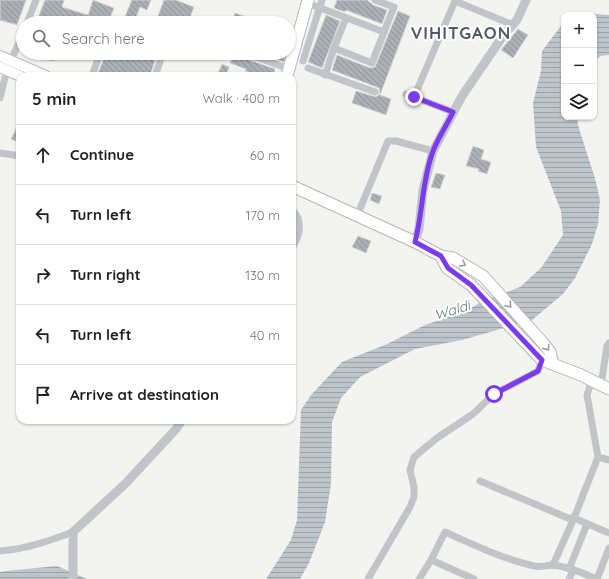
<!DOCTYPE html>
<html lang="en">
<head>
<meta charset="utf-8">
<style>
	:root { --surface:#fff; --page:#f2f2f2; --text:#202124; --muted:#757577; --line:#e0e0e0 }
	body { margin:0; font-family:Quicksand,sans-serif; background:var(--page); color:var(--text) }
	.controls { position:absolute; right:12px; top:12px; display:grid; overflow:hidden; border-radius:8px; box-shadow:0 1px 3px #0004 }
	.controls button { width:36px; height:36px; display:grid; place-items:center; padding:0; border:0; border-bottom:1px solid var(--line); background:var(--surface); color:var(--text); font:20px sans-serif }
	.stop { position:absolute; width:12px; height:12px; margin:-9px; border:3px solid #7c3aed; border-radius:50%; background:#fff }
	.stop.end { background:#7c3aed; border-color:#fff; box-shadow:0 1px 4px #0008 }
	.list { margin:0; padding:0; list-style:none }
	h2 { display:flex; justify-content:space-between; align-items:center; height:52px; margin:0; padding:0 16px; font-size:17px }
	h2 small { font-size:13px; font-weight:400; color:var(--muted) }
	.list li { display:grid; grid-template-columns:26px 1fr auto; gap:12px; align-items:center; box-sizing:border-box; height:60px; padding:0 16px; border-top:1px solid var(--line) }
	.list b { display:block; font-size:15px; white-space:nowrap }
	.list em { font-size:13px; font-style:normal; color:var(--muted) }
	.icon { flex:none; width:22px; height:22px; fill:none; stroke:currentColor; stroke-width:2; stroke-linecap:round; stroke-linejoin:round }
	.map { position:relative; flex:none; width:609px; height:579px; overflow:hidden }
	.search { position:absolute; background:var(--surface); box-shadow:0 1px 3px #0004; left:16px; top:16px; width:280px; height:44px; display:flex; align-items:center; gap:10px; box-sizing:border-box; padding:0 14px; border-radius:22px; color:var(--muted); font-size:15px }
	.panel { position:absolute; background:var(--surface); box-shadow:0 1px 3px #0004; left:16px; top:72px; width:280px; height:352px; border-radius:12px }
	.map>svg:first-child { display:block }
</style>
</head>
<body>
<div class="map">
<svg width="609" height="579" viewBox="0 0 609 579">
	<defs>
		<pattern id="water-rules" width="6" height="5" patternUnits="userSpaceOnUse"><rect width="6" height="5" fill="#bcc5cb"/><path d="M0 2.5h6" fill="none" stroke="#9ca4aa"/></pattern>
		<pattern id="building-back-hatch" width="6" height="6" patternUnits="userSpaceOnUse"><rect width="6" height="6" fill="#aab0b5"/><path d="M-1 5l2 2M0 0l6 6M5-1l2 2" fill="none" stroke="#8e9498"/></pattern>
	</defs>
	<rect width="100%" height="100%" fill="#f3f4f0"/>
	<g fill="url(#water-rules)">
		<path d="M 571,12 L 609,15 L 609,55 L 601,56 L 594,60 L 594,15 L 569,15 Z"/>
		<path d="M 564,22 L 564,117 L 577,117 L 578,125 L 596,182 L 600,200 L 598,224 L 592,244 L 575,278 L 563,294 L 532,320 L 462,340 L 415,349 L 360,377 L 341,398 L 332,422 L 331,484 L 325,522 L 309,563 L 300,579 L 266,579 L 291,540 L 297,520 L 301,410 L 311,395 L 342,362 L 387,344 L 425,325 L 466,311 L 481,302 L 520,287 L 541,268 L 563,235 L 561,211 L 536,147 L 533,103 L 541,71 L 542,51 Z"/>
		<path d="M 57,566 L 87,579 L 0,579 L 0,572 L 6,571 Z"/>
	</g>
	<g fill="url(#building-back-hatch)" stroke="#d5d5d3">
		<path d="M 0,0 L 26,0 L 17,25 L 0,20 Z"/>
		<path d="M 45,0 L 64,0 L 62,7 L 88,15 L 93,0 L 114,8 L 110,18 L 105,16 L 103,23 L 36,23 Z"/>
		<path d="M 132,0 L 151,0 L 147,10 L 140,7 L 134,23 L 122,23 Z"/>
		<path d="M 164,0 L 176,0 L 194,7 L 188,23 L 176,23 L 158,16 Z"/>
		<path d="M 337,0 L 367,0 L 373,5 L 387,10 L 382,24 L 346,10 L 345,12 L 334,8 Z"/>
		<path d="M 398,11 L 410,16 L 380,95 L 391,99 L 386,115 L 352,103 L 356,91 L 376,97 L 380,94 L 379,88 L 332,70 L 337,55 L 370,68 L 375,67 Z"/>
		<path d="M 235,13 L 253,19 L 251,23 L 232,23 Z"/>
		<path d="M 326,15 L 340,21 L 322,68 L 308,62 Z"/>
		<path d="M 518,29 L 528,35 L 513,58 L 501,50 Z"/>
		<path d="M 43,53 L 56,53 L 54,61 L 41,58 Z"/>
		<path d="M 106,53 L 148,53 L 156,57 L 150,76 L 97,76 Z"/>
		<path d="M 234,53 L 241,55 L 244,58 L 275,69 L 273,76 L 258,76 L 245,71 L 246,69 L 230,63 Z"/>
		<path d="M 260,53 L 286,53 L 284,62 Z"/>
		<path d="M 222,64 L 229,67 L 226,76 L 217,76 Z"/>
		<path d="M 20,121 L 20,143 L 11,139 Z"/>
		<path d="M 473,146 L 484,150 L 481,159 L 491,162 L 487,174 L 478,171 L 479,169 L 466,166 Z"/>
		<path d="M 436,173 L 445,175 L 440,189 L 431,187 Z"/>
		<path d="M 372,193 L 382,196 L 379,204 L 370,200 Z"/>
		<path d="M 358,236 L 371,241 L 366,253 L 352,247 Z"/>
	</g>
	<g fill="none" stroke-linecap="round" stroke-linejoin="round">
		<defs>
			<g id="secondary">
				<path d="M 0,56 L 46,76"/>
				<path d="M 0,67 L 20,76"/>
			</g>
			<g id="primary">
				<path d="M 287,76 L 308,0"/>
				<path d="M 292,186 L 415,242 L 441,256 L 453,258 L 483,276 L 544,344 L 550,352 L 553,364"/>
				<path d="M 441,256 L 447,268 L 471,285 L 542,360 L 581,375 L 609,389"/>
			</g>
		</defs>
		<use href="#secondary" stroke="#b4b8bc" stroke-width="12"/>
		<use href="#primary" stroke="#b2b6ba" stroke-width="13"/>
		<g stroke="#c1c4c8" stroke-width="7">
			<path d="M 375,0 L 394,7 L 384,32"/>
			<path d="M 455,0 L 455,1 L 513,25"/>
			<path d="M 307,3 L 384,32 L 372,63 L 334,48 L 346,18"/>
			<path d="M 27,23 L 36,0"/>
			<path d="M 246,53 L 289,69"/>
			<path d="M 303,61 L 322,0"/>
			<path d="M 308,68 L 375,92"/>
			<path d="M 325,75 L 334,48"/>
			<path d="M 92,76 L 100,53"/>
			<path d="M 155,76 L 163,53"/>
			<path d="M 406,94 L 453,112"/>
			<path d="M 414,97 L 455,1"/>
			<path d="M 0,98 L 7,70 L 23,33"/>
			<path d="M 0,153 L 20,156"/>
			<path d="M 357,216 L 388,141 L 396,141 L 433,151"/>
			<path d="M 601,385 L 607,346 L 609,343"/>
			<path d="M 598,457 L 609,460"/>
			<path d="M 480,481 L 568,518 L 574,518 L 609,533"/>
			<path d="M 0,551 C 26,549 49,541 73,532"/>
			<path d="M 431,560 L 474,579"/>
			<path d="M 553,565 L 574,518 L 598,457 L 587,395 L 592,380"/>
			<path d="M 569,569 L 587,524"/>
			<path d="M 368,579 L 410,507 L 414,497 L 414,487 L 410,470 L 414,457 L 437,438 L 473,414 L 494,394 L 538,371 L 542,360"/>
			<path d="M 419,579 L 431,560 L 445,532 C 474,545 503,559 534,566 C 540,568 546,565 552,565 C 565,566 584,573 596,579"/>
			<path d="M 569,579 L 573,571"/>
			<path d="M 597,579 L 609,548"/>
		</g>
		<g stroke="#c1c4c8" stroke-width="9">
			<path d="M 292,211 C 302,221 299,235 292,246"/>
			<path d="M 415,242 L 419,229 L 423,190 L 433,151 L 462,96 L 503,36 L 517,20 L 526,0"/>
			<path d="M 73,579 L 73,532 L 126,483 L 176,429 L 182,420"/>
		</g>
		<use href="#secondary" stroke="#fff" stroke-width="10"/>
		<use href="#primary" stroke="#fff" stroke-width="11"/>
	</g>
	<defs><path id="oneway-chevron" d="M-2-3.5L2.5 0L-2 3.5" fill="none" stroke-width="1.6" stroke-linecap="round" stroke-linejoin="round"/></defs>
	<g stroke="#929ca6">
		<use href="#oneway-chevron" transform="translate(463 264) rotate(30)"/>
		<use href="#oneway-chevron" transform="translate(509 305) rotate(48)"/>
		<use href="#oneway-chevron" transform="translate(547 348) rotate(55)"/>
	</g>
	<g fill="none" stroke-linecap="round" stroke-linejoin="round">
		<path stroke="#7c3aed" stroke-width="5" d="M 414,97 L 453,112 C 447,125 438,138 433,151 C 422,180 423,212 415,242 L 441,256 L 448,268 L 471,285 L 542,360 L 538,371 L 494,394"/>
	</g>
	<g text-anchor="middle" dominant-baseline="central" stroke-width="4" stroke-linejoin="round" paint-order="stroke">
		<g font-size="14" font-style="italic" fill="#637985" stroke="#fff">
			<text transform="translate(452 310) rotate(-17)">Waldi</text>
		</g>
		<g font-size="17" font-weight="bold" letter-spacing="1" fill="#515b65" stroke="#fff">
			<text x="461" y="32">VIHITGAON</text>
		</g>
	</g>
</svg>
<div class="controls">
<button>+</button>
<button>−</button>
<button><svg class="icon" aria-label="layers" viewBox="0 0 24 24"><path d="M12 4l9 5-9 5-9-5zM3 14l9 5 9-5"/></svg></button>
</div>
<div class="stop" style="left:494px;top:394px"></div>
<div class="stop end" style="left:414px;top:97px"></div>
<div class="search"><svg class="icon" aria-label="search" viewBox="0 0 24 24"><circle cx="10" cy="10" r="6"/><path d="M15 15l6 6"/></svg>Search here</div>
<section class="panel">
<h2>5 min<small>Walk · 400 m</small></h2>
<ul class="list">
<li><svg class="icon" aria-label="ahead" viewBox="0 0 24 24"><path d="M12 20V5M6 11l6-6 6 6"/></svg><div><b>Continue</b></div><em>60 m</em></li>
<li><svg class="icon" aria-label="left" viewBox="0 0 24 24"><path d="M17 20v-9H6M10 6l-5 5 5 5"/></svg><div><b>Turn left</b></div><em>170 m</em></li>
<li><svg class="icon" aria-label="right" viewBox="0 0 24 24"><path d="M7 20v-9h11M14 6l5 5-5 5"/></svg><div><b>Turn right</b></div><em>130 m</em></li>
<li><svg class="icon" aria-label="left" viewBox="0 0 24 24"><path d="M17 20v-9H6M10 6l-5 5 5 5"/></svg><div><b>Turn left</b></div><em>40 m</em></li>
<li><svg class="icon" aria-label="arrive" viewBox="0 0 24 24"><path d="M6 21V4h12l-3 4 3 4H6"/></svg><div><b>Arrive at destination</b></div></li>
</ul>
</section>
</div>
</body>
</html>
